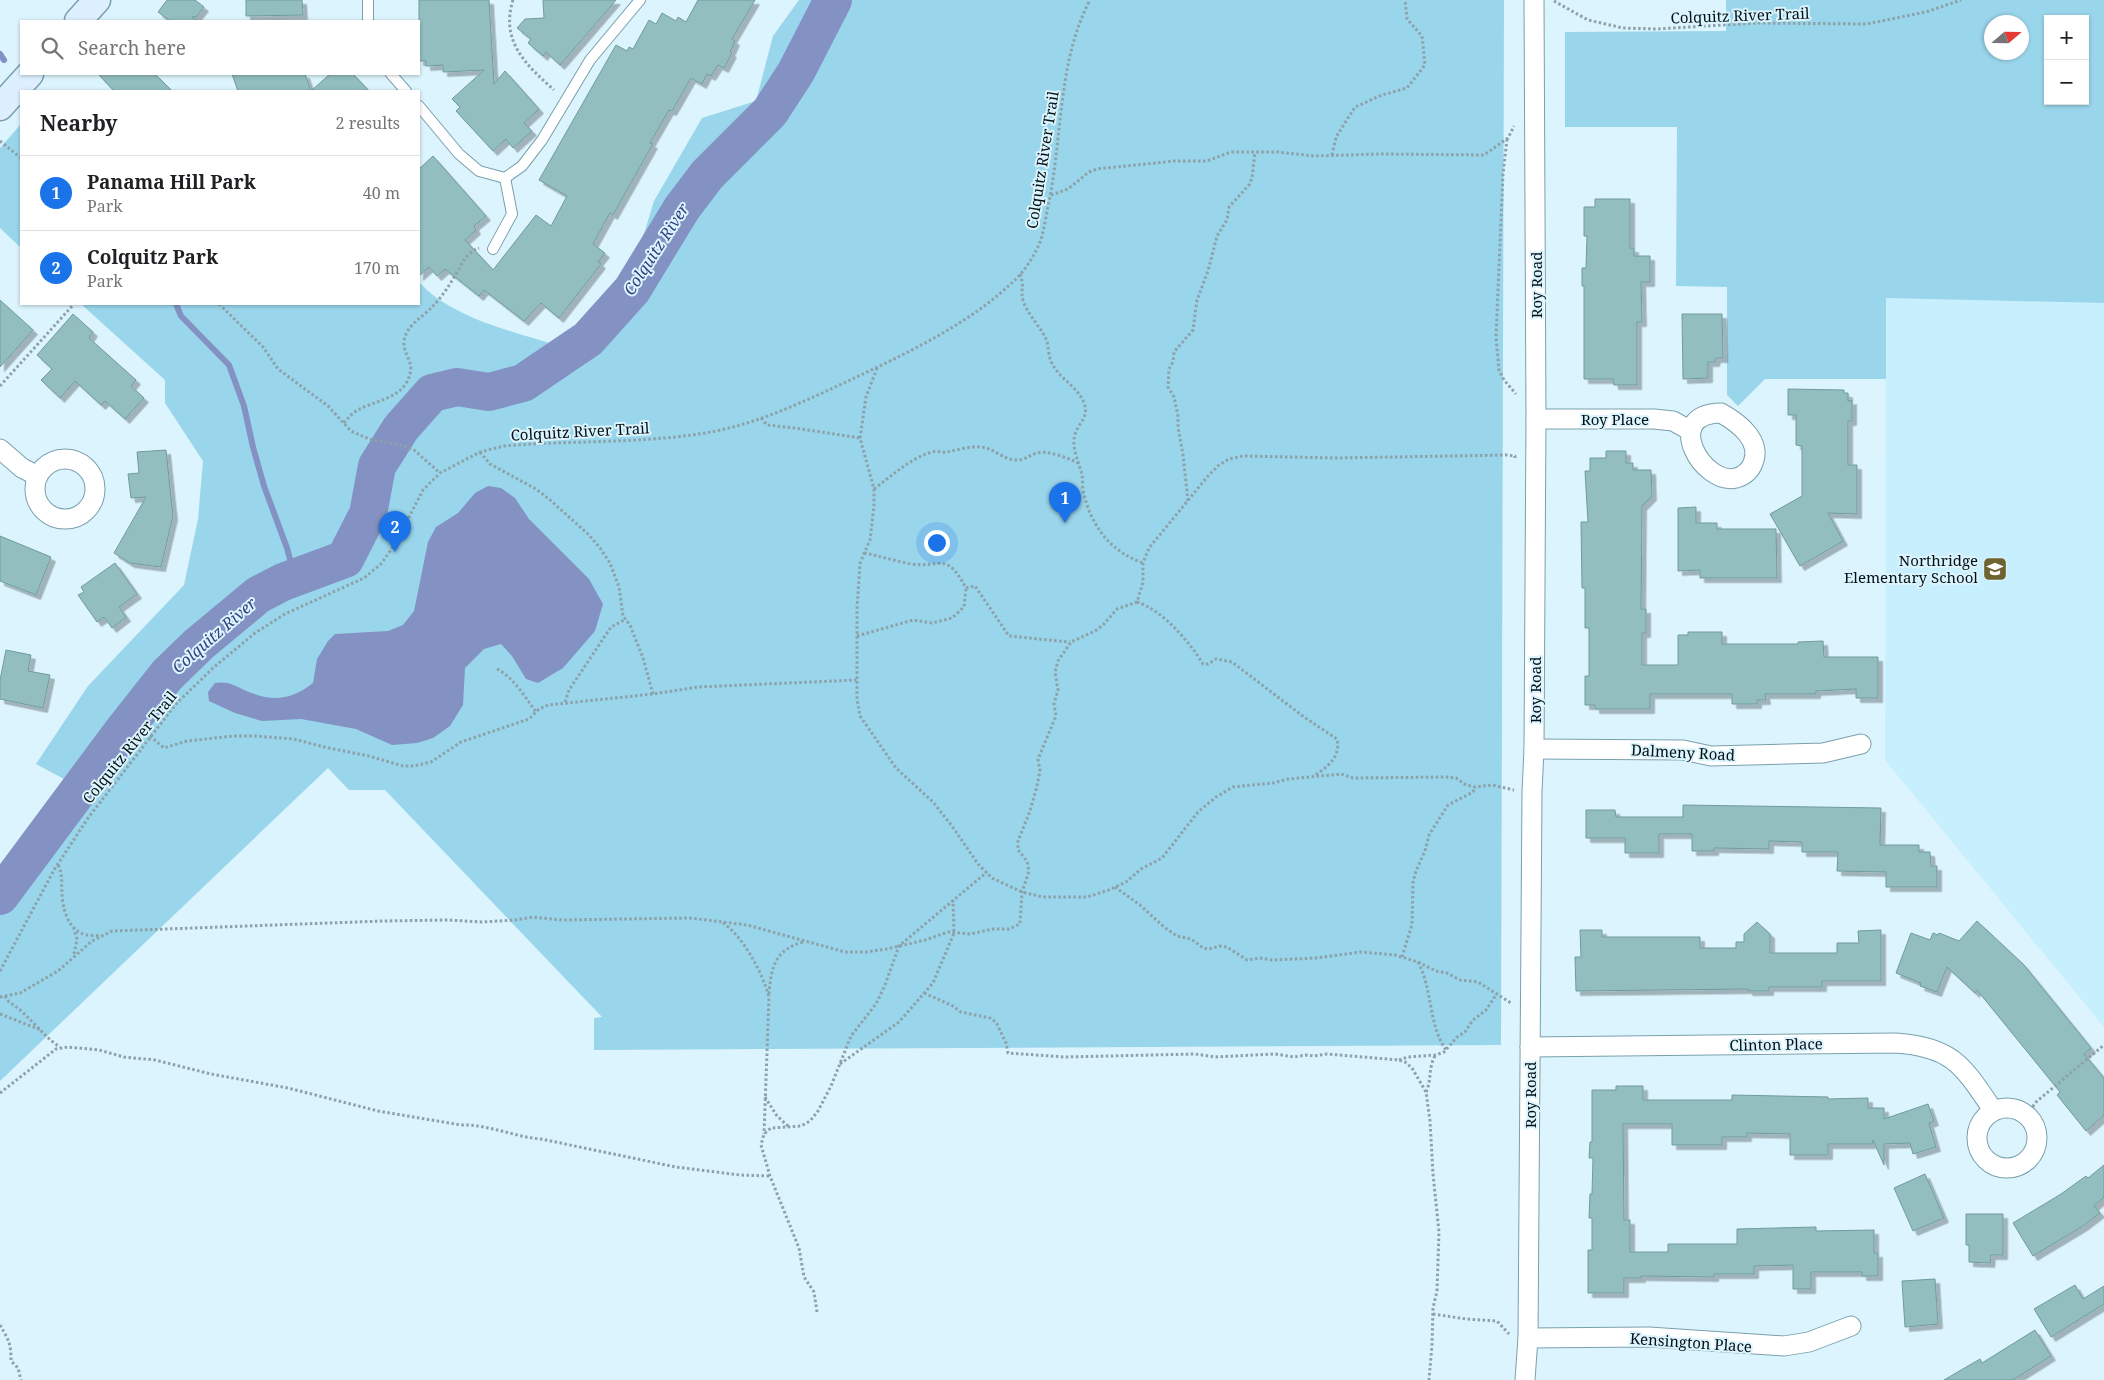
<!DOCTYPE html>
<html lang="en">
<head>
<meta charset="utf-8">
<style>
	:root { --surface:#fff; --page:#f2f2f2; --text:#202124; --muted:#757577; --line:#e0e0e0; --accent:#1a73e8 }
	body { margin:0; font-family:"Noto Serif",serif; background:var(--page); color:var(--text) }
	.controls { position:absolute; right:15px; top:15px; display:grid; overflow:hidden; border-radius:0px; box-shadow:0 1px 4px #0004 }
	.controls button { width:45px; height:45px; display:grid; place-items:center; padding:0; border:0; border-bottom:1px solid var(--line); background:var(--surface); color:var(--text); font:25px sans-serif }
	.compass { position:absolute; left:1984px; top:15px; width:45px; height:45px; border-radius:50%; background:var(--surface); box-shadow:0 1px 4px #0004; rotate:70deg }
	.you { position:absolute; left:936px; top:542px; width:18px; height:18px; margin:-12px; border:4px solid #fff; border-radius:50%; background:#1a73e8; box-shadow:0 0 0 8px #1a73e833 }
	.badge { display:grid; place-items:center; width:32px; height:32px; border-radius:50%; background:var(--accent); color:#fff; font-size:16px; font-weight:700 }
	.pin { position:absolute; translate:-50% -41px; filter:drop-shadow(0 1px 2px #0008) }
	.pin::after { content:''; position:absolute; top:26px; width:18px; height:15px; background:inherit; clip-path:polygon(0 0,100% 0,50% 100%) }
	.list { margin:0; padding:0; list-style:none }
	h2 { display:flex; justify-content:space-between; align-items:center; height:65px; margin:0; padding:0 20px; font-size:21px }
	h2 small { font-size:16px; font-weight:400; color:var(--muted) }
	.list li { display:grid; grid-template-columns:32px 1fr auto; gap:15px; align-items:center; box-sizing:border-box; height:75px; padding:0 20px; border-top:1px solid var(--line) }
	.list b { display:block; font-size:19px; white-space:nowrap }
	.list p { margin:0; font-size:16px; white-space:nowrap; color:var(--muted) }
	.list em { font-size:16px; font-style:normal; color:var(--muted) }
	.icon { flex:none; width:28px; height:28px; fill:none; stroke:currentColor; stroke-width:2; stroke-linecap:round; stroke-linejoin:round }
	.map { position:relative; flex:none; width:2104px; height:1380px; overflow:hidden }
	.search { position:absolute; background:var(--surface); box-shadow:0 1px 4px #0004; left:20px; top:20px; width:400px; height:55px; display:flex; align-items:center; gap:12px; box-sizing:border-box; padding:0 18px; border-radius:0px; color:var(--muted); font-size:19px }
	.panel { position:absolute; background:var(--surface); box-shadow:0 1px 4px #0004; left:20px; top:90px; width:400px; height:215px; border-radius:0px }
	.map>svg:first-child { display:block }
</style>
</head>
<body>
<div class="map">
<svg width="2104" height="1380" viewBox="0 0 2104 1380">
	<defs>
		<filter id="shadow"><feDropShadow dx="4.5" dy="4.5" stdDeviation="0" flood-color="#0004"/></filter>
	</defs>
	<rect width="100%" height="100%" fill="#dcf4fd"/>
	<path fill="#c7effd" d="M 1886,298 L 2104,303 L 2104,1027 L 1885,760 Z"/>
	<g fill="#99d5eb" fill-rule="evenodd">
		<path d="M 799,0 L 1504,0 L 1501,1045 L 594,1050 L 594,1018 L 602,1017 L 385,790 L 349,790 L 328,768 L 0,1081 L 0,909 L 8,893 L 17,881 L 28,854 L 81,788 L 36,764 L 88,686 L 184,585 L 198,519 L 203,461 L 165,403 L 165,380 L 81,304 L 419,304 L 419,282 C 453,320 522,334 570,349 L 634,267 L 654,201 L 702,118 L 756,101 L 773,36 Z"/>
		<path d="M 1726,0 L 2104,0 L 2104,303 L 1886,298 L 1886,379 L 1765,379 L 1738,406 L 1727,395 L 1727,287 L 1676,286 L 1677,127 L 1565,127 L 1565,32 L 1726,31 ZM 2048,19 L 2085,19 L 2085,101 L 2048,101 ZM 2022,22 L 2022,52 L 1992,52 L 1992,22 Z"/>
		<path d="M 21,124 L 21,248 L 0,228 L 0,148 Z"/>
	</g>
	<path fill="#8392c3" d="M 488,486 L 501,488 L 515,498 L 529,519 L 589,579 L 603,604 L 595,631 L 563,668 L 538,683 L 526,679 L 512,656 L 501,644 L 484,649 L 465,668 L 463,705 L 450,726 L 433,738 L 417,743 L 392,745 L 356,729 L 301,719 L 262,721 L 235,713 L 209,701 L 208,692 L 215,683 C 227,681 234,685 244,690 C 271,702 290,701 313,683 L 317,659 L 328,641 L 335,634 L 388,631 L 403,625 L 414,611 L 428,542 L 436,527 L 458,513 L 475,493 Z"/>
	<g fill="none" stroke-linecap="round" stroke-linejoin="round">
		<g stroke="#8392c3" stroke-width="6">
			<path d="M 0,54 L 4,60"/>
			<path d="M 176,304 L 181,316 L 229,365 L 244,406 L 253,447 L 264,486 L 287,548 L 295,578"/>
		</g>
		<path stroke="#8392c3" stroke-width="38" d="M 0,896 L 122,732 L 167,675 L 199,644 L 258,595 L 283,582 L 345,559 L 368,514 L 377,466 L 401,428 L 432,393 L 457,387 L 489,392 L 523,383 L 588,339 L 632,290 L 682,208 L 707,175 L 770,112 L 796,72 L 833,0"/>
	</g>
	<g fill="#92bebf" stroke="#709b9b" filter="url(#shadow)">
		<path d="M 167,0 L 195,0 L 204,7 L 196,17 L 192,17 L 197,21 L 170,21 L 158,12 Z"/>
		<path d="M 246,0 L 302,0 L 303,15 L 246,16 Z"/>
		<path d="M 419,0 L 489,0 L 494,84 L 505,71 L 539,109 L 524,123 L 532,131 L 513,148 L 506,139 L 493,151 L 456,111 L 460,107 L 452,99 L 484,70 L 443,72 L 443,65 L 426,66 L 426,61 L 419,61 Z"/>
		<path d="M 543,0 L 616,0 L 560,65 L 546,52 L 543,56 L 528,43 L 531,39 L 517,28 L 525,19 L 544,18 Z"/>
		<path d="M 698,0 L 755,0 L 732,39 L 735,41 L 730,52 L 732,53 L 724,68 L 718,65 L 711,76 L 707,74 L 702,84 L 691,78 L 672,111 L 669,110 L 650,143 L 653,144 L 613,215 L 610,213 L 593,244 L 605,253 L 598,262 L 601,264 L 559,318 L 541,303 L 524,321 L 484,290 L 479,296 L 445,269 L 437,276 L 429,267 L 419,276 L 419,169 L 433,156 L 486,216 L 474,226 L 476,230 L 465,240 L 493,270 L 536,215 L 551,226 L 567,196 L 539,180 L 616,45 L 627,51 L 629,47 L 633,49 L 649,20 L 656,24 L 662,13 L 676,21 L 678,17 L 686,22 Z"/>
		<path d="M 98,74 L 155,74 L 172,91 L 114,91 Z"/>
		<path d="M 232,74 L 305,74 L 311,91 L 238,91 Z"/>
		<path d="M 330,74 L 353,74 L 369,91 L 311,91 Z"/>
		<path d="M 1595,199 L 1630,199 L 1630,248 L 1634,248 L 1634,256 L 1650,256 L 1650,282 L 1641,282 L 1642,322 L 1637,322 L 1637,385 L 1614,385 L 1613,379 L 1584,379 L 1584,286 L 1582,286 L 1582,268 L 1586,268 L 1587,236 L 1584,236 L 1584,207 L 1595,207 Z"/>
		<path d="M 0,300 L 33,330 L 0,367 Z"/>
		<path d="M 73,314 L 93,332 L 89,338 L 136,380 L 131,386 L 144,398 L 125,419 L 105,401 L 101,405 L 75,381 L 60,398 L 41,380 L 52,369 L 37,355 Z"/>
		<path d="M 1682,314 L 1722,314 L 1723,358 L 1716,358 L 1715,362 L 1708,362 L 1708,378 L 1683,379 Z"/>
		<path d="M 1788,389 L 1844,390 L 1844,393 L 1848,393 L 1848,401 L 1852,400 L 1852,421 L 1848,421 L 1848,465 L 1857,465 L 1857,514 L 1828,513 L 1843,541 L 1800,566 L 1770,514 L 1802,496 L 1802,446 L 1796,445 L 1796,415 L 1788,415 Z"/>
		<path d="M 166,450 L 173,516 L 161,567 L 130,563 L 114,553 L 146,497 L 131,498 L 128,474 L 139,473 L 137,452 Z"/>
		<path d="M 1606,451 L 1626,451 L 1626,463 L 1633,463 L 1633,470 L 1651,470 L 1652,496 L 1642,506 L 1641,609 L 1646,609 L 1646,633 L 1642,633 L 1642,665 L 1678,665 L 1678,635 L 1688,635 L 1688,632 L 1722,632 L 1722,644 L 1798,644 L 1798,642 L 1823,641 L 1824,657 L 1878,657 L 1878,698 L 1856,698 L 1856,689 L 1816,691 L 1816,694 L 1765,694 L 1766,700 L 1757,700 L 1757,704 L 1732,704 L 1732,694 L 1650,694 L 1650,709 L 1595,709 L 1595,705 L 1585,705 L 1585,676 L 1589,676 L 1589,628 L 1585,628 L 1585,588 L 1582,588 L 1581,522 L 1588,522 L 1585,471 L 1590,471 L 1590,458 L 1606,458 Z"/>
		<path d="M 1696,507 L 1696,523 L 1717,523 L 1717,529 L 1776,529 L 1777,578 L 1700,578 L 1700,570 L 1678,571 L 1678,508 Z"/>
		<path d="M 0,536 L 51,557 L 36,595 L 0,581 Z"/>
		<path d="M 115,563 L 137,594 L 119,607 L 126,617 L 112,628 L 104,617 L 97,622 L 78,595 L 84,592 L 81,587 Z"/>
		<path d="M 6,650 L 31,655 L 28,671 L 50,675 L 43,708 L 0,699 L 0,680 Z"/>
		<path d="M 1683,805 L 1881,808 L 1880,845 L 1919,845 L 1919,852 L 1930,852 L 1931,866 L 1937,866 L 1937,887 L 1886,887 L 1886,872 L 1837,871 L 1838,852 L 1802,852 L 1802,842 L 1769,841 L 1769,849 L 1714,848 L 1714,851 L 1692,851 L 1692,834 L 1659,834 L 1659,853 L 1625,853 L 1625,838 L 1586,838 L 1586,810 L 1615,810 L 1616,817 L 1683,817 Z"/>
		<path d="M 1977,921 L 2023,964 L 2091,1048 L 2084,1054 L 2104,1078 L 2104,1115 L 2086,1131 L 2057,1095 L 2060,1092 L 1977,990 L 1975,993 L 1947,967 L 1937,992 L 1920,986 L 1921,983 L 1896,973 L 1911,933 L 1930,940 L 1933,933 L 1938,935 L 1939,933 L 1959,941 Z"/>
		<path d="M 1757,922 L 1770,934 L 1770,953 L 1837,953 L 1837,943 L 1859,943 L 1858,931 L 1881,930 L 1881,981 L 1822,981 L 1822,987 L 1769,987 L 1769,991 L 1748,991 L 1748,989 L 1576,991 L 1575,957 L 1581,957 L 1580,930 L 1602,930 L 1602,937 L 1700,937 L 1700,948 L 1736,948 L 1736,942 L 1744,942 L 1744,934 Z"/>
		<path d="M 1616,1086 L 1643,1086 L 1643,1100 L 1732,1100 L 1732,1095 L 1828,1097 L 1828,1099 L 1868,1098 L 1868,1108 L 1884,1108 L 1884,1119 L 1928,1104 L 1934,1121 L 1929,1123 L 1936,1147 L 1913,1154 L 1910,1143 L 1884,1144 L 1884,1165 L 1873,1140 L 1873,1144 L 1828,1144 L 1828,1155 L 1790,1155 L 1790,1134 L 1747,1133 L 1747,1137 L 1722,1137 L 1722,1145 L 1672,1145 L 1672,1124 L 1623,1124 L 1624,1220 L 1630,1220 L 1630,1252 L 1668,1252 L 1668,1244 L 1737,1244 L 1737,1229 L 1816,1227 L 1816,1231 L 1874,1230 L 1874,1253 L 1878,1253 L 1878,1276 L 1862,1276 L 1862,1272 L 1811,1272 L 1811,1289 L 1793,1289 L 1793,1265 L 1754,1266 L 1754,1274 L 1714,1274 L 1714,1277 L 1641,1276 L 1641,1278 L 1624,1278 L 1624,1293 L 1588,1293 L 1588,1250 L 1592,1250 L 1592,1218 L 1589,1218 L 1590,1194 L 1592,1194 L 1593,1158 L 1589,1158 L 1590,1142 L 1592,1142 L 1592,1090 L 1616,1090 Z"/>
		<path d="M 2104,1165 L 2104,1197 L 2094,1206 L 2100,1213 L 2083,1226 L 2033,1256 L 2013,1223 L 2061,1194 L 2086,1176 L 2088,1178 Z"/>
		<path d="M 1925,1174 L 1944,1218 L 1913,1231 L 1894,1188 Z"/>
		<path d="M 1966,1214 L 2003,1214 L 2003,1255 L 1991,1255 L 1990,1263 L 1969,1262 L 1969,1245 L 1966,1245 Z"/>
		<path d="M 1935,1279 L 1938,1324 L 1905,1327 L 1902,1281 Z"/>
		<path d="M 2075,1285 L 2083,1299 L 2104,1286 L 2104,1304 L 2051,1337 L 2034,1309 Z"/>
		<path d="M 2035,1330 L 2051,1356 L 2013,1380 L 1944,1380 L 1980,1359 L 1982,1363 Z"/>
	</g>
	<g fill="none" stroke-linecap="round" stroke-linejoin="round">
		<defs>
			<g id="service">
				<path d="M 368,0 L 368,21"/>
				<path d="M 391,74 L 406,91"/>
				<path d="M 419,106 L 459,154 L 479,171 L 505,178"/>
				<path d="M 505,178 L 522,166 L 542,140 L 590,60 L 640,0"/>
				<path d="M 493,249 L 512,214 L 505,178"/>
			</g>
			<g id="minor">
				<path d="M 1721,413 C 1739,423 1762,441 1753,463 C 1750,471 1743,476 1736,478 C 1703,486 1661,414 1721,413 Z"/>
				<path d="M 1536,419 L 1654,419 L 1673,421 L 1691,431"/>
				<path d="M 0,449 L 22,468 L 38,476"/>
				<circle cx="65" cy="489" r="30"/>
				<path d="M 1534,749 L 1683,750 L 1711,756 L 1823,753 L 1861,744"/>
				<path d="M 1530,1047 L 1896,1043 C 1953,1047 1963,1066 1993,1110"/>
				<circle cx="2007" cy="1138" r="30"/>
				<path d="M 1528,1338 L 1649,1337 L 1784,1346 L 1809,1342 L 1851,1326"/>
				<path d="M 1525,1380 L 1528,1338 L 1532,792 L 1534,749 L 1536,419 L 1534,0"/>
			</g>
			<g id="secondary">
				<path d="M 78,21 L 97,0"/>
				<path d="M 0,107 L 30,74"/>
			</g>
		</defs>
		<use href="#service" stroke="#79a0ad" stroke-width="12"/>
		<use href="#minor" stroke="#79a0ad" stroke-width="21"/>
		<use href="#secondary" stroke="#79a0ad" stroke-width="29"/>
		<g stroke="#8da1a9" stroke-width="3" stroke-dasharray="2.5 2.5" stroke-linecap="butt">
			<path d="M 513,0 C 500,41 526,65 554,90"/>
			<path d="M 1554,1 L 1588,20 L 1623,28 L 1656,29 L 1757,23 L 1866,24 L 1926,12 L 1961,0"/>
			<path d="M 1507,139 L 1503,174 L 1496,337 L 1499,370 L 1504,380 L 1516,394"/>
			<path d="M 0,141 L 21,158"/>
			<path d="M 1332,155 L 1336,137 L 1355,107 L 1382,95 L 1407,88 L 1425,65 L 1422,36 L 1407,19 L 1405,0"/>
			<path d="M 1051,195 L 1068,189 L 1089,172 L 1097,169 L 1174,161 L 1207,161 L 1231,152 L 1278,152 L 1314,156 L 1381,154 L 1484,155 L 1508,138 L 1514,126"/>
			<path d="M 1020,274 C 1025,287 1020,290 1023,300 C 1027,314 1040,326 1046,339 C 1049,346 1048,355 1051,361 C 1058,379 1080,387 1085,406 C 1088,418 1078,424 1075,434 C 1071,448 1079,462 1082,475 C 1083,480 1082,485 1083,490 C 1090,524 1109,551 1143,563"/>
			<path d="M 219,304 L 263,347 L 278,369 L 328,406 L 351,431 L 369,439 L 404,446 L 414,450 L 440,473"/>
			<path d="M 877,368 L 866,397 L 860,438 L 874,489 L 874,506 L 870,540 L 860,563 L 857,609 L 857,699 L 860,716 L 896,768 L 933,802 L 952,826 L 978,864 L 992,878 L 1022,892 L 1043,897 L 1087,897 L 1109,890 L 1126,882 L 1141,869 L 1162,858 L 1198,812 L 1216,797 L 1233,787 L 1273,783 L 1288,779 L 1341,774 L 1353,778 L 1447,777 L 1456,778 L 1466,785 L 1475,787 L 1492,785 L 1514,790"/>
			<path d="M 0,386 L 74,304"/>
			<path d="M 761,418 L 767,425 L 795,428 L 860,438"/>
			<path d="M 344,423 C 348,418 352,413 358,410 C 372,402 395,399 405,385 C 419,363 403,358 404,342 C 405,326 423,317 432,307 C 440,299 447,289 453,279 C 461,267 464,254 479,248"/>
			<path d="M 480,452 L 490,464 L 536,489 L 549,499 L 588,534 L 600,548 L 610,563 L 619,587 L 623,616 L 630,625 L 643,658 L 653,694"/>
			<path d="M 874,489 C 893,475 909,459 932,452 C 937,450 942,453 947,452 C 957,450 970,446 980,447 C 993,447 1003,460 1016,460 C 1024,461 1029,455 1037,453 C 1048,450 1068,458 1078,463"/>
			<path d="M 1188,501 L 1183,455 L 1178,427 L 1178,416 L 1174,397 L 1168,387 L 1169,369 L 1173,362 L 1174,352 L 1193,330 L 1197,300 L 1208,271 L 1217,236 L 1227,220 L 1229,207 L 1249,185 L 1252,178 L 1255,152"/>
			<path d="M 864,553 C 880,556 895,561 911,564 C 942,568 946,551 966,588 L 975,586 L 1009,636 L 1070,642"/>
			<path d="M 1137,602 C 1161,609 1190,642 1203,664 L 1208,664 L 1216,659 L 1232,662 L 1304,717 L 1337,739 C 1341,756 1328,767 1315,775"/>
			<path d="M 857,636 L 913,620 L 932,623 L 952,618 L 964,607 L 966,588"/>
			<path d="M 497,669 C 514,678 525,697 536,712"/>
			<path d="M 565,702 L 569,690 L 611,627 L 626,619"/>
			<path d="M 150,736 L 164,748 L 187,741 L 234,736 L 255,736 L 294,739 L 324,747 L 369,756 L 403,766 L 414,766 L 431,762 L 461,742 L 529,719 L 539,709 L 548,705 L 653,694 L 698,687 L 857,680"/>
			<path d="M 58,865 C 63,874 61,882 62,892 C 62,906 67,927 81,933 C 86,936 95,935 101,936"/>
			<path d="M 1115,887 L 1140,905 L 1164,927 L 1177,936 L 1191,939 L 1203,948 L 1209,949 L 1220,946 L 1227,947 L 1247,960 L 1260,958 L 1272,960 L 1316,958 L 1361,952 L 1395,955 L 1418,962 L 1436,971 L 1447,973 L 1460,980 L 1478,982 L 1511,1003"/>
			<path d="M 723,923 C 743,936 763,974 769,997 L 764,1134"/>
			<path d="M 74,954 L 77,939 L 74,929"/>
			<path d="M 1402,957 L 1412,925 L 1413,882 L 1416,871 L 1425,851 L 1429,835 L 1448,805 L 1473,792 L 1475,787"/>
			<path d="M 1418,962 C 1433,990 1428,1024 1446,1050"/>
			<path d="M 0,971 L 54,870 L 88,818 L 176,704 L 213,668 L 255,633 L 285,614 L 364,578 L 381,564 L 395,544 L 423,490 L 440,473 L 480,452 L 504,446 C 573,440 643,444 711,432 C 759,423 803,402 846,382 C 905,354 969,325 1016,279 C 1027,268 1035,254 1041,240 C 1044,229 1046,217 1048,206 C 1063,138 1057,63 1090,0"/>
			<path d="M 924,993 L 953,1006 L 961,1012 L 990,1018 L 996,1022 L 1006,1043 L 1008,1053 L 1065,1057 L 1195,1054 L 1215,1057 L 1275,1054 L 1294,1057 L 1306,1055 L 1314,1056 L 1327,1054 L 1399,1060 L 1405,1062 L 1412,1068 L 1426,1092 L 1430,1121 L 1433,1174 L 1439,1232 L 1437,1291 L 1433,1308 L 1432,1345 L 1429,1380"/>
			<path d="M 769,994 C 771,967 775,950 803,942"/>
			<path d="M 5,996 L 9,1002 C 29,1014 42,1036 60,1047"/>
			<path d="M 0,997 L 20,993 L 58,971 L 92,941 L 112,931 L 383,921 L 448,920 L 482,922 L 515,920 L 533,917 L 562,920 L 690,918 L 747,925 L 845,952 L 866,952 L 887,949 L 925,940 L 948,932 L 970,934 L 993,929 L 1009,929 L 1020,924 L 1022,892 L 1029,871 L 1027,861 L 1018,850 L 1018,841 L 1030,811 L 1037,786 L 1040,771 L 1038,759 L 1056,716 L 1054,704 L 1058,690 L 1055,672 L 1058,661 L 1071,642 L 1095,631 L 1103,625 L 1117,609 L 1137,602 L 1143,582 L 1143,563 L 1149,548 L 1208,476 L 1219,465 L 1229,459 L 1243,456 L 1336,458 L 1507,455 L 1515,456 L 1515,458"/>
			<path d="M 0,1014 L 41,1030"/>
			<path d="M 1399,1060 L 1408,1057 L 1436,1055 L 1444,1052 L 1457,1037 L 1465,1032 L 1473,1020 L 1486,1010 L 1496,995"/>
			<path d="M 840,1064 L 899,1022 L 933,983 L 954,933 L 953,900"/>
			<path d="M 1426,1092 C 1432,1080 1428,1068 1435,1056"/>
			<path d="M 0,1093 L 56,1049 L 68,1047 L 99,1050 L 124,1057 L 155,1060 L 211,1074 L 288,1088 L 378,1111 L 461,1125 C 488,1124 514,1137 541,1139 L 676,1167 L 740,1175 L 770,1176"/>
			<path d="M 765,1097 L 777,1116 L 789,1127"/>
			<path d="M 2027,1115 L 2036,1102 L 2104,1045"/>
			<path d="M 817,1312 L 814,1292 L 804,1277 L 799,1248 L 770,1176 L 761,1145 L 764,1134 L 771,1128 L 801,1126 L 810,1121 L 818,1111 L 831,1086 L 851,1036 L 876,1004 L 885,985 L 899,946 L 987,872"/>
			<path d="M 1433,1314 L 1466,1319 L 1497,1321 L 1509,1334"/>
			<path d="M 0,1325 C 9,1341 11,1343 11,1361 L 18,1368 L 21,1380"/>
		</g>
		<use href="#service" stroke="#fff" stroke-width="10"/>
		<use href="#minor" stroke="#fff" stroke-width="19"/>
		<use href="#secondary" stroke="#deefff" stroke-width="26"/>
	</g>
	<defs>
		<symbol id="school-square" viewBox="-11 -11 22 22"><rect x="-9" y="-9" width="18" height="18" rx="4" fill="#6e6431" stroke="#dcf4fd"/><path d="M0-5L7-2L0 1L-7-2ZM-4 1L0 2.5L4 1V4Q0 6-4 4Z" fill="#fff"/></symbol>
	</defs>
	<g fill-rule="evenodd">
		<use href="#school-square" x="1981" y="555" width="28" height="28"/>
	</g>
	<g text-anchor="middle" dominant-baseline="central" stroke-width="4" stroke-linejoin="round" paint-order="stroke">
		<g font-size="15" fill="#031116" stroke="#dcf4fd">
			<text transform="translate(1740 15) rotate(-2)">Colquitz River Trail</text>
			<text transform="translate(1042 160) rotate(-81)">Colquitz River Trail</text>
			<text transform="translate(1536 285) rotate(-90)">Roy Road</text>
			<text x="1615" y="419">Roy Place</text>
			<text transform="translate(580 431) rotate(-3)">Colquitz River Trail</text>
			<text transform="translate(1535 690) rotate(-90)">Roy Road</text>
			<text transform="translate(129 747) rotate(-51)">Colquitz River Trail</text>
			<text transform="translate(1683 752) rotate(3)">Dalmeny Road</text>
			<text transform="translate(1776 1044) rotate(-1)">Clinton Place</text>
			<text transform="translate(1530 1095) rotate(-90)">Roy Road</text>
			<text transform="translate(1691 1342) rotate(4)">Kensington Place</text>
		</g>
		<g font-size="15" fill="#031116" stroke="#dcf4fd" text-anchor="end">
			<text x="1978" y="560">Northridge<tspan x="1978" dy="17">Elementary School</tspan></text>
		</g>
		<g font-size="16" font-style="italic" fill="#32417f" stroke="#dcf4fd">
			<text transform="translate(656 249) rotate(-57)">Colquitz River</text>
			<text transform="translate(214 635) rotate(-41)">Colquitz River</text>
		</g>
	</g>
</svg>
<div class="controls">
<button>+</button>
<button>−</button>
</div>
<svg class="compass" viewBox="-18 -18 36 36"><path d="M0-13l5 13h-10z" fill="#e53935"/><path d="M0 13l5-13h-10z" fill="#757577"/></svg>
<div class="you"></div>
<div class="pin badge" style="left:1065px;top:523px">1</div>
<div class="pin badge" style="left:395px;top:552px">2</div>
<div class="search"><svg class="icon" aria-label="search" viewBox="0 0 24 24"><circle cx="10" cy="10" r="6"/><path d="M15 15l6 6"/></svg>Search here</div>
<section class="panel">
<h2>Nearby<small>2 results</small></h2>
<ul class="list">
<li><span class="badge">1</span><div><b>Panama Hill Park</b><p>Park</p></div><em>40 m</em></li>
<li><span class="badge">2</span><div><b>Colquitz Park</b><p>Park</p></div><em>170 m</em></li>
</ul>
</section>
</div>
</body>
</html>
